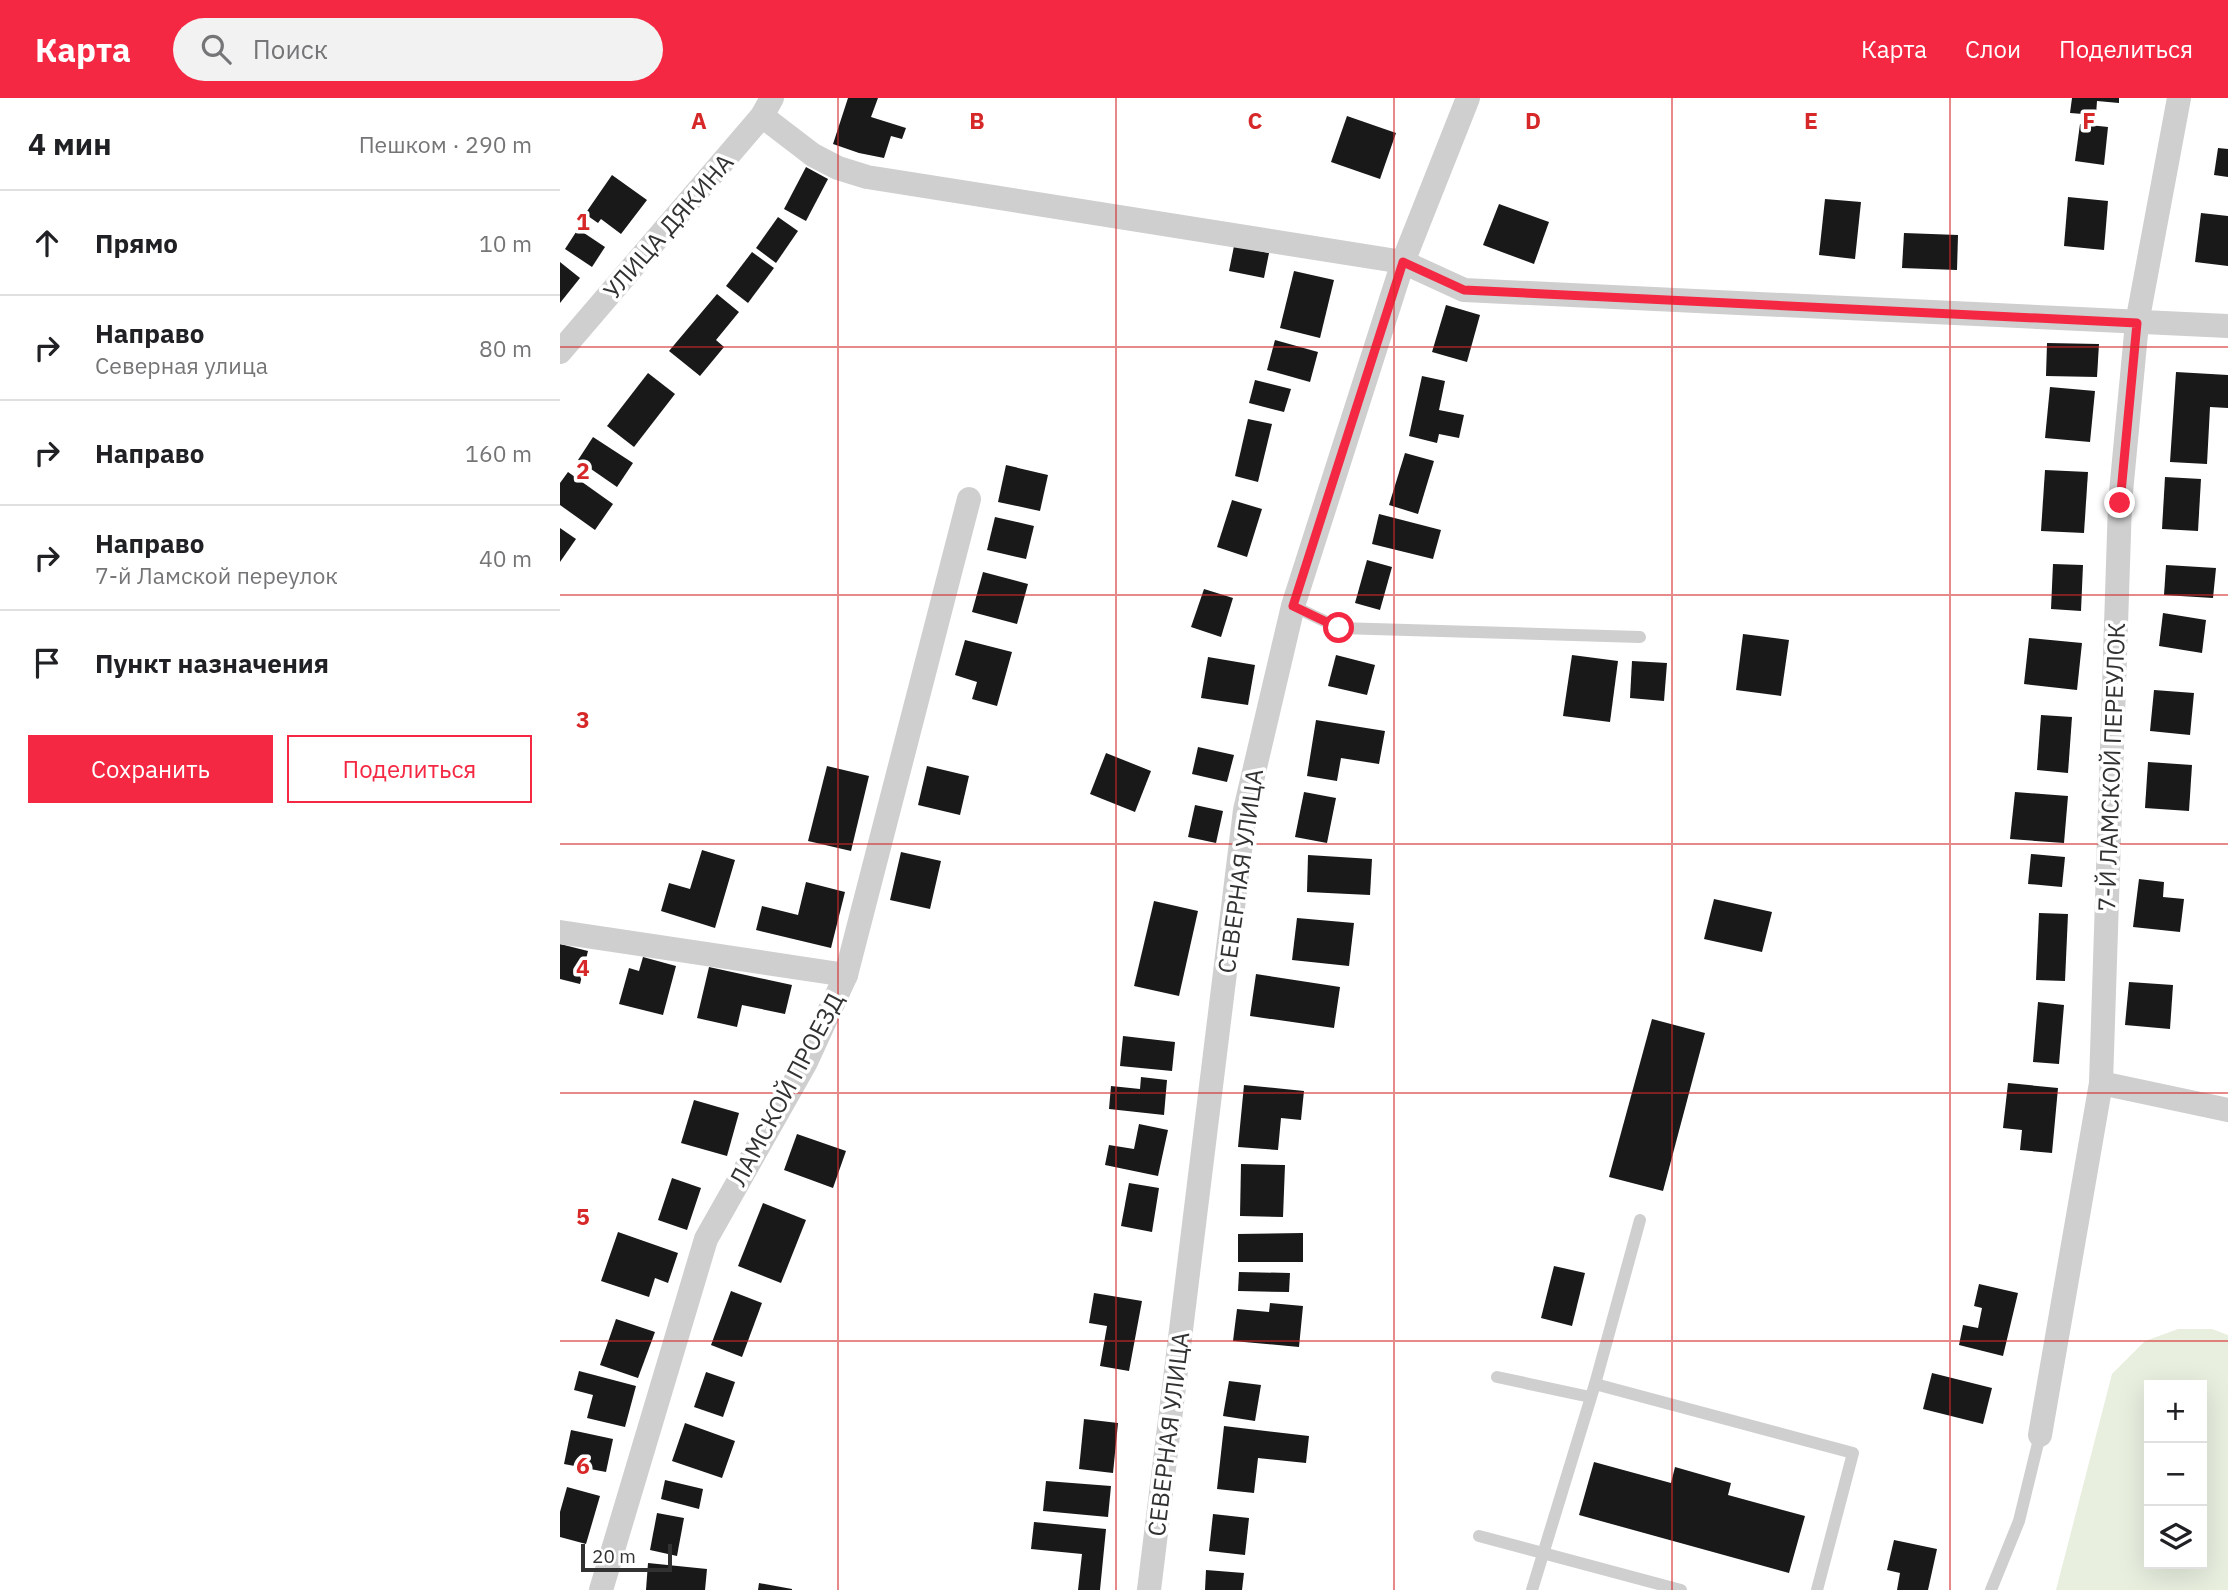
<!DOCTYPE html>
<html lang="ru">
<head>
<meta charset="utf-8">
<style>
	:root { --surface:#fff; --page:#f2f2f2; --text:#202124; --muted:#757577; --line:#e0e0e0; --accent:#f42842 }
	body { margin:0; font-family:"IBM Plex Sans",sans-serif; background:var(--page); color:var(--text) }
	.controls { position:absolute; right:21px; bottom:21px; display:grid; overflow:hidden; border-radius:0px; box-shadow:0 7px 28px #0002 }
	.controls button { width:63px; height:63px; display:grid; place-items:center; padding:0; border:0; border-bottom:2px solid var(--line); background:var(--surface); color:var(--text); font:35px sans-serif }
	.scale { position:absolute; left:21px; bottom:18px; width:91px; box-sizing:border-box; padding-left:7px; border:4px solid #323232; border-top:0; font-size:19px; line-height:24px; white-space:nowrap; color:#323232; -webkit-text-stroke:5px #fff; paint-order:stroke }
	.stop { position:absolute; width:21px; height:21px; margin:-16px; border:5px solid #f42842; border-radius:50%; background:#fff }
	.stop.end { background:#f42842; border-color:#fff; box-shadow:0 2px 7px #0008 }
	.list { margin:0; padding:0; list-style:none }
	h2 { display:flex; justify-content:space-between; align-items:center; height:91px; margin:0; padding:0 28px; font-size:30px }
	h2 small { font-size:23px; font-weight:400; color:var(--muted) }
	.list li { display:grid; grid-template-columns:46px 1fr auto; gap:21px; align-items:center; box-sizing:border-box; height:105px; padding:0 28px; border-top:2px solid var(--line) }
	.list b { display:block; font-size:26px; white-space:nowrap }
	.list p { margin:0; font-size:23px; white-space:nowrap; color:var(--muted) }
	.list em { font-size:23px; font-style:normal; color:var(--muted) }
	.actions { display:flex; gap:14px; padding:21px 28px }
	.actions a { flex:1; padding:16px 0; border:2px solid var(--accent); border-radius:0px; text-align:center; font-size:24px; color:var(--accent) }
	.actions .main { background:var(--accent); color:#fff }
	.icon { flex:none; width:38px; height:38px; fill:none; stroke:currentColor; stroke-width:2; stroke-linecap:round; stroke-linejoin:round }
	.map { position:relative; flex:none; width:1668px; height:1492px; overflow:hidden }
	header { display:flex; align-items:center; gap:42px; box-sizing:border-box; height:98px; padding:0 35px; background:var(--accent); color:#fff }
	header strong { font-size:33px }
	nav { display:flex; gap:38px; margin-inline-start:auto; font-size:24px }
	.search { width:490px; height:63px; background:var(--page); display:flex; align-items:center; gap:18px; box-sizing:border-box; padding:0 24px; border-radius:38px; color:var(--muted); font-size:26px }
	main { display:flex }
	aside { flex:1; background:var(--surface) }
	.map>svg:first-child { display:block }
</style>
</head>
<body>
<header>
<strong>Карта</strong>
<div class="search"><svg class="icon" aria-label="search" viewBox="0 0 24 24"><circle cx="10" cy="10" r="6"/><path d="M15 15l6 6"/></svg>Поиск</div>
<nav><a>Карта</a><a>Слои</a><a>Поделиться</a></nav>
</header>
<main>
<aside>
<h2>4 мин<small>Пешком · 290 m</small></h2>
<ul class="list">
<li><svg class="icon" aria-label="ahead" viewBox="0 0 24 24"><path d="M12 20V5M6 11l6-6 6 6"/></svg><div><b>Прямо</b></div><em>10 m</em></li>
<li><svg class="icon" aria-label="right" viewBox="0 0 24 24"><path d="M7 20v-9h11M14 6l5 5-5 5"/></svg><div><b>Направо</b><p>Северная улица</p></div><em>80 m</em></li>
<li><svg class="icon" aria-label="right" viewBox="0 0 24 24"><path d="M7 20v-9h11M14 6l5 5-5 5"/></svg><div><b>Направо</b></div><em>160 m</em></li>
<li><svg class="icon" aria-label="right" viewBox="0 0 24 24"><path d="M7 20v-9h11M14 6l5 5-5 5"/></svg><div><b>Направо</b><p>7-й Ламской переулок</p></div><em>40 m</em></li>
<li><svg class="icon" aria-label="arrive" viewBox="0 0 24 24"><path d="M6 21V4h12l-3 4 3 4H6"/></svg><div><b>Пункт назначения</b></div></li>
</ul>
<div class="actions"><a class="main">Сохранить</a><a>Поделиться</a></div>
</aside>
<div class="map">
<svg width="1668" height="1492" viewBox="0 0 1668 1492">
	<rect width="100%" height="100%" fill="#fff"/>
	<path fill="#e8efdf" fill-rule="evenodd" d="M 1618,1231 L 1652,1231 L 1668,1237 L 1668,1492 L 1496,1492 L 1552,1276 L 1585,1243 ZM 1589,1287 L 1642,1287 L 1642,1466 L 1589,1466 Z"/>
	<g fill="#191919">
		<path d="M 288,0 L 318,0 L 311,19 L 346,30 L 342,41 L 331,38 L 324,60 L 299,55 L 273,46 Z"/>
		<path d="M 1512,0 L 1559,0 L 1559,5 L 1537,3 L 1536,17 L 1510,15 Z"/>
		<path d="M 787,18 L 836,35 L 820,81 L 771,64 Z"/>
		<path d="M 1520,26 L 1548,29 L 1544,67 L 1515,63 Z"/>
		<path d="M 1658,50 L 1668,51 L 1668,79 L 1654,77 Z"/>
		<path d="M 246,69 L 268,81 L 246,123 L 224,111 Z"/>
		<path d="M 52,77 L 87,102 L 61,136 L 41,121 L 38,125 L 25,116 Z"/>
		<path d="M 1508,99 L 1548,103 L 1544,152 L 1504,148 Z"/>
		<path d="M 1265,101 L 1301,104 L 1295,161 L 1259,157 Z"/>
		<path d="M 939,106 L 989,124 L 974,166 L 923,147 Z"/>
		<path d="M 1641,115 L 1668,118 L 1668,168 L 1635,164 Z"/>
		<path d="M 218,119 L 238,133 L 216,165 L 196,150 Z"/>
		<path d="M 18,131 L 45,149 L 32,169 L 5,151 Z"/>
		<path d="M 1344,135 L 1398,137 L 1397,172 L 1342,170 Z"/>
		<path d="M 674,148 L 709,155 L 704,180 L 669,173 Z"/>
		<path d="M 192,154 L 214,170 L 188,205 L 166,188 Z"/>
		<path d="M 0,164 L 20,180 L 0,205 Z"/>
		<path d="M 734,173 L 774,182 L 760,240 L 720,230 Z"/>
		<path d="M 157,196 L 179,214 L 156,242 L 164,249 L 140,278 L 109,253 Z"/>
		<path d="M 886,207 L 920,217 L 907,264 L 872,254 Z"/>
		<path d="M 715,242 L 758,254 L 750,284 L 707,272 Z"/>
		<path d="M 1487,245 L 1539,246 L 1537,279 L 1486,278 Z"/>
		<path d="M 1616,274 L 1668,277 L 1668,310 L 1650,309 L 1647,366 L 1610,364 Z"/>
		<path d="M 88,275 L 115,296 L 74,349 L 47,328 Z"/>
		<path d="M 862,278 L 885,283 L 879,312 L 904,317 L 899,340 L 879,336 L 877,345 L 849,338 Z"/>
		<path d="M 695,282 L 731,291 L 724,314 L 689,305 Z"/>
		<path d="M 1490,289 L 1535,293 L 1530,344 L 1485,340 Z"/>
		<path d="M 688,321 L 712,326 L 698,384 L 675,378 Z"/>
		<path d="M 33,339 L 73,365 L 57,389 L 18,362 Z"/>
		<path d="M 845,355 L 874,363 L 858,416 L 829,407 Z"/>
		<path d="M 446,367 L 488,377 L 480,413 L 438,404 Z"/>
		<path d="M 1485,372 L 1528,374 L 1524,435 L 1481,433 Z"/>
		<path d="M 8,374 L 53,406 L 35,432 L 0,407 L 0,385 Z"/>
		<path d="M 1605,379 L 1641,381 L 1638,433 L 1602,431 Z"/>
		<path d="M 672,402 L 702,411 L 687,459 L 657,449 Z"/>
		<path d="M 819,416 L 881,432 L 873,461 L 812,446 Z"/>
		<path d="M 435,419 L 474,428 L 466,461 L 427,452 Z"/>
		<path d="M 0,430 L 16,441 L 0,464 Z"/>
		<path d="M 807,462 L 832,469 L 820,512 L 795,505 Z"/>
		<path d="M 1493,466 L 1523,467 L 1521,513 L 1491,511 Z"/>
		<path d="M 1606,467 L 1656,470 L 1653,500 L 1604,497 Z"/>
		<path d="M 423,474 L 468,486 L 457,526 L 412,514 Z"/>
		<path d="M 644,491 L 673,500 L 661,539 L 631,529 Z"/>
		<path d="M 1603,515 L 1646,522 L 1642,555 L 1599,548 Z"/>
		<path d="M 1183,536 L 1229,542 L 1221,598 L 1176,592 Z"/>
		<path d="M 1469,540 L 1522,545 L 1517,592 L 1464,586 Z"/>
		<path d="M 405,542 L 452,554 L 437,608 L 412,601 L 417,584 L 395,577 Z"/>
		<path d="M 776,557 L 815,567 L 807,597 L 768,588 Z"/>
		<path d="M 1012,557 L 1058,563 L 1050,624 L 1003,618 Z"/>
		<path d="M 648,559 L 695,567 L 688,607 L 641,600 Z"/>
		<path d="M 1072,563 L 1107,565 L 1104,603 L 1070,600 Z"/>
		<path d="M 1594,592 L 1634,595 L 1630,637 L 1590,633 Z"/>
		<path d="M 1481,617 L 1512,619 L 1508,675 L 1477,672 Z"/>
		<path d="M 756,622 L 825,633 L 819,666 L 781,660 L 777,683 L 747,678 Z"/>
		<path d="M 638,649 L 674,657 L 667,684 L 632,676 Z"/>
		<path d="M 546,655 L 591,673 L 575,714 L 530,696 Z"/>
		<path d="M 1588,664 L 1632,667 L 1629,713 L 1585,710 Z"/>
		<path d="M 267,668 L 309,678 L 291,753 L 248,743 Z"/>
		<path d="M 367,668 L 409,678 L 400,717 L 358,707 Z"/>
		<path d="M 744,694 L 776,700 L 767,745 L 735,739 Z"/>
		<path d="M 1455,694 L 1508,698 L 1504,745 L 1450,741 Z"/>
		<path d="M 635,707 L 663,713 L 656,745 L 628,739 Z"/>
		<path d="M 142,752 L 175,762 L 155,830 L 101,813 L 109,785 L 130,791 Z"/>
		<path d="M 341,754 L 381,763 L 370,811 L 330,802 Z"/>
		<path d="M 1471,756 L 1505,759 L 1502,789 L 1468,786 Z"/>
		<path d="M 748,757 L 812,761 L 810,797 L 747,794 Z"/>
		<path d="M 1579,781 L 1604,784 L 1603,799 L 1624,801 L 1620,834 L 1573,829 Z"/>
		<path d="M 246,784 L 285,794 L 271,850 L 196,832 L 202,808 L 238,817 Z"/>
		<path d="M 1154,801 L 1212,814 L 1202,854 L 1144,841 Z"/>
		<path d="M 594,803 L 638,813 L 619,898 L 574,888 Z"/>
		<path d="M 1479,815 L 1508,816 L 1505,883 L 1476,882 Z"/>
		<path d="M 737,820 L 794,825 L 789,868 L 732,862 Z"/>
		<path d="M 0,846 L 28,853 L 20,886 L 0,881 Z"/>
		<path d="M 83,859 L 116,868 L 103,917 L 59,906 L 69,870 L 79,873 Z"/>
		<path d="M 149,869 L 232,887 L 225,916 L 182,907 L 177,929 L 137,920 Z"/>
		<path d="M 696,876 L 780,889 L 774,930 L 690,918 Z"/>
		<path d="M 1569,884 L 1613,887 L 1610,931 L 1565,927 Z"/>
		<path d="M 1478,904 L 1504,907 L 1499,966 L 1473,964 Z"/>
		<path d="M 1092,921 L 1145,935 L 1103,1093 L 1049,1079 Z"/>
		<path d="M 563,938 L 615,944 L 612,973 L 560,968 Z"/>
		<path d="M 581,979 L 607,982 L 604,1017 L 549,1011 L 551,988 L 580,991 Z"/>
		<path d="M 1448,985 L 1498,990 L 1492,1055 L 1460,1052 L 1462,1032 L 1443,1030 Z"/>
		<path d="M 684,987 L 744,993 L 741,1022 L 721,1020 L 718,1052 L 678,1049 Z"/>
		<path d="M 134,1002 L 179,1015 L 167,1058 L 121,1045 Z"/>
		<path d="M 579,1026 L 608,1032 L 598,1078 L 545,1067 L 549,1047 L 574,1051 Z"/>
		<path d="M 237,1036 L 286,1053 L 273,1090 L 224,1072 Z"/>
		<path d="M 681,1066 L 725,1067 L 723,1119 L 680,1118 Z"/>
		<path d="M 112,1080 L 141,1090 L 127,1132 L 98,1122 Z"/>
		<path d="M 569,1085 L 599,1090 L 592,1134 L 561,1128 Z"/>
		<path d="M 203,1105 L 246,1122 L 221,1185 L 178,1168 Z"/>
		<path d="M 58,1134 L 118,1155 L 108,1185 L 95,1180 L 89,1199 L 41,1183 Z"/>
		<path d="M 743,1135 L 743,1164 L 678,1164 L 678,1136 Z"/>
		<path d="M 994,1168 L 1025,1175 L 1012,1228 L 981,1220 Z"/>
		<path d="M 679,1174 L 730,1175 L 729,1194 L 678,1193 Z"/>
		<path d="M 1419,1186 L 1458,1195 L 1443,1258 L 1399,1247 L 1403,1227 L 1418,1230 L 1422,1210 L 1414,1208 Z"/>
		<path d="M 171,1193 L 202,1205 L 182,1259 L 151,1247 Z"/>
		<path d="M 534,1195 L 582,1203 L 569,1273 L 540,1268 L 547,1228 L 529,1225 Z"/>
		<path d="M 710,1205 L 743,1208 L 739,1249 L 673,1243 L 677,1211 L 709,1214 Z"/>
		<path d="M 56,1221 L 95,1234 L 78,1280 L 40,1267 Z"/>
		<path d="M 19,1273 L 76,1288 L 65,1329 L 27,1320 L 33,1297 L 14,1292 Z"/>
		<path d="M 146,1274 L 175,1284 L 163,1319 L 134,1309 Z"/>
		<path d="M 1372,1275 L 1432,1290 L 1423,1326 L 1363,1311 Z"/>
		<path d="M 669,1283 L 701,1287 L 695,1323 L 663,1318 Z"/>
		<path d="M 524,1321 L 558,1325 L 553,1375 L 519,1371 Z"/>
		<path d="M 125,1325 L 175,1343 L 162,1380 L 112,1363 Z"/>
		<path d="M 664,1328 L 749,1338 L 746,1365 L 698,1360 L 694,1395 L 657,1391 Z"/>
		<path d="M 11,1332 L 53,1341 L 46,1374 L 4,1366 Z"/>
		<path d="M 1034,1364 L 1111,1385 L 1115,1369 L 1171,1385 L 1168,1397 L 1245,1418 L 1229,1475 L 1019,1417 Z"/>
		<path d="M 105,1382 L 143,1391 L 139,1411 L 101,1401 Z"/>
		<path d="M 486,1383 L 551,1388 L 548,1419 L 483,1413 Z"/>
		<path d="M 7,1389 L 40,1398 L 26,1446 L 0,1439 L 0,1414 Z"/>
		<path d="M 97,1415 L 124,1420 L 117,1458 L 90,1452 Z"/>
		<path d="M 653,1416 L 689,1420 L 685,1457 L 649,1453 Z"/>
		<path d="M 474,1424 L 546,1431 L 540,1492 L 518,1492 L 522,1456 L 471,1451 Z"/>
		<path d="M 1334,1442 L 1377,1451 L 1368,1492 L 1337,1492 L 1340,1475 L 1327,1472 Z"/>
		<path d="M 88,1465 L 147,1471 L 145,1492 L 86,1492 Z"/>
		<path d="M 646,1472 L 684,1475 L 682,1492 L 645,1492 Z"/>
		<path d="M 199,1485 L 232,1491 L 232,1492 L 198,1492 Z"/>
	</g>
	<g fill="none" stroke-linecap="round" stroke-linejoin="round">
		<g stroke="#cfcfcf" stroke-width="12">
			<path d="M 733,508 L 779,530 L 1080,539"/>
			<path d="M 937,1279 L 1030,1299"/>
			<path d="M 1035,1286 L 1293,1355 L 1257,1492"/>
			<path d="M 919,1438 L 1121,1492"/>
			<path d="M 972,1492 L 1035,1286 L 1080,1122"/>
			<path d="M 1431,1492 L 1459,1423 L 1480,1337"/>
		</g>
		<g stroke="#cfcfcf" stroke-width="24">
			<path d="M 202,18 L 253,57 L 278,70 L 307,79 L 843,164 L 904,192 L 1668,228"/>
			<path d="M 0,254 L 202,18 L 212,0"/>
			<path d="M 0,834 L 286,877"/>
			<path d="M 1541,985 L 1668,1012"/>
			<path d="M 1480,1337 L 1541,985 L 1560,405 L 1577,225 L 1619,0"/>
			<path d="M 41,1492 L 146,1141 L 246,964 L 286,877 L 409,401"/>
			<path d="M 589,1492 L 685,712 L 733,508 L 843,164 L 908,0"/>
		</g>
	</g>
	<g fill="none" stroke-linecap="round" stroke-linejoin="round">
		<path stroke="#f42842" stroke-width="9" d="M 779,530 L 733,508 L 843,164 L 904,192 L 1577,225 L 1560,405"/>
	</g>
	<path fill="none" stroke="#d62828" stroke-width="2" stroke-opacity="0.55" d="M 278,0 L 278,1492M 556,0 L 556,1492M 834,0 L 834,1492M 1112,0 L 1112,1492M 1390,0 L 1390,1492M 0,249 L 1668,249M 0,497 L 1668,497M 0,746 L 1668,746M 0,995 L 1668,995M 0,1243 L 1668,1243"/>
	<g text-anchor="middle" dominant-baseline="central" stroke-width="7" stroke-linejoin="round" paint-order="stroke">
		<g font-size="24" fill="#323232" stroke="#fff">
			<text transform="translate(108 128) rotate(-49)">УЛИЦА ДЯКИНА</text>
			<text transform="translate(1551 669) rotate(-88)">7-Й ЛАМСКОЙ ПЕРЕУЛОК</text>
			<text transform="translate(680 773) rotate(-82)">СЕВЕРНАЯ УЛИЦА</text>
			<text transform="translate(226 991) rotate(-62)">ЛАМСКОЙ ПРОЕЗД</text>
			<text transform="translate(608 1336) rotate(-83)">СЕВЕРНАЯ УЛИЦА</text>
		</g>
	</g>
	<g font-size="23" text-anchor="middle" font-weight="bold" fill="#d62828" stroke="#fff" stroke-width="7" stroke-linejoin="round" paint-order="stroke">
		<text x="139" y="31">A</text>
		<text x="417" y="31">B</text>
		<text x="695" y="31">C</text>
		<text x="973" y="31">D</text>
		<text x="1251" y="31">E</text>
		<text x="1529" y="31">F</text>
		<text x="23" y="132">1</text>
		<text x="23" y="381">2</text>
		<text x="23" y="630">3</text>
		<text x="23" y="878">4</text>
		<text x="23" y="1127">5</text>
		<text x="23" y="1376">6</text>
	</g>
</svg>
<div class="controls">
<button>+</button>
<button>−</button>
<button><svg class="icon" aria-label="layers" viewBox="0 0 24 24"><path d="M12 4l9 5-9 5-9-5zM3 14l9 5 9-5"/></svg></button>
</div>
<div class="scale">20 m</div>
<div class="stop" style="left:779px;top:530px"></div>
<div class="stop end" style="left:1560px;top:405px"></div>
</div>
</main>
</body>
</html>
